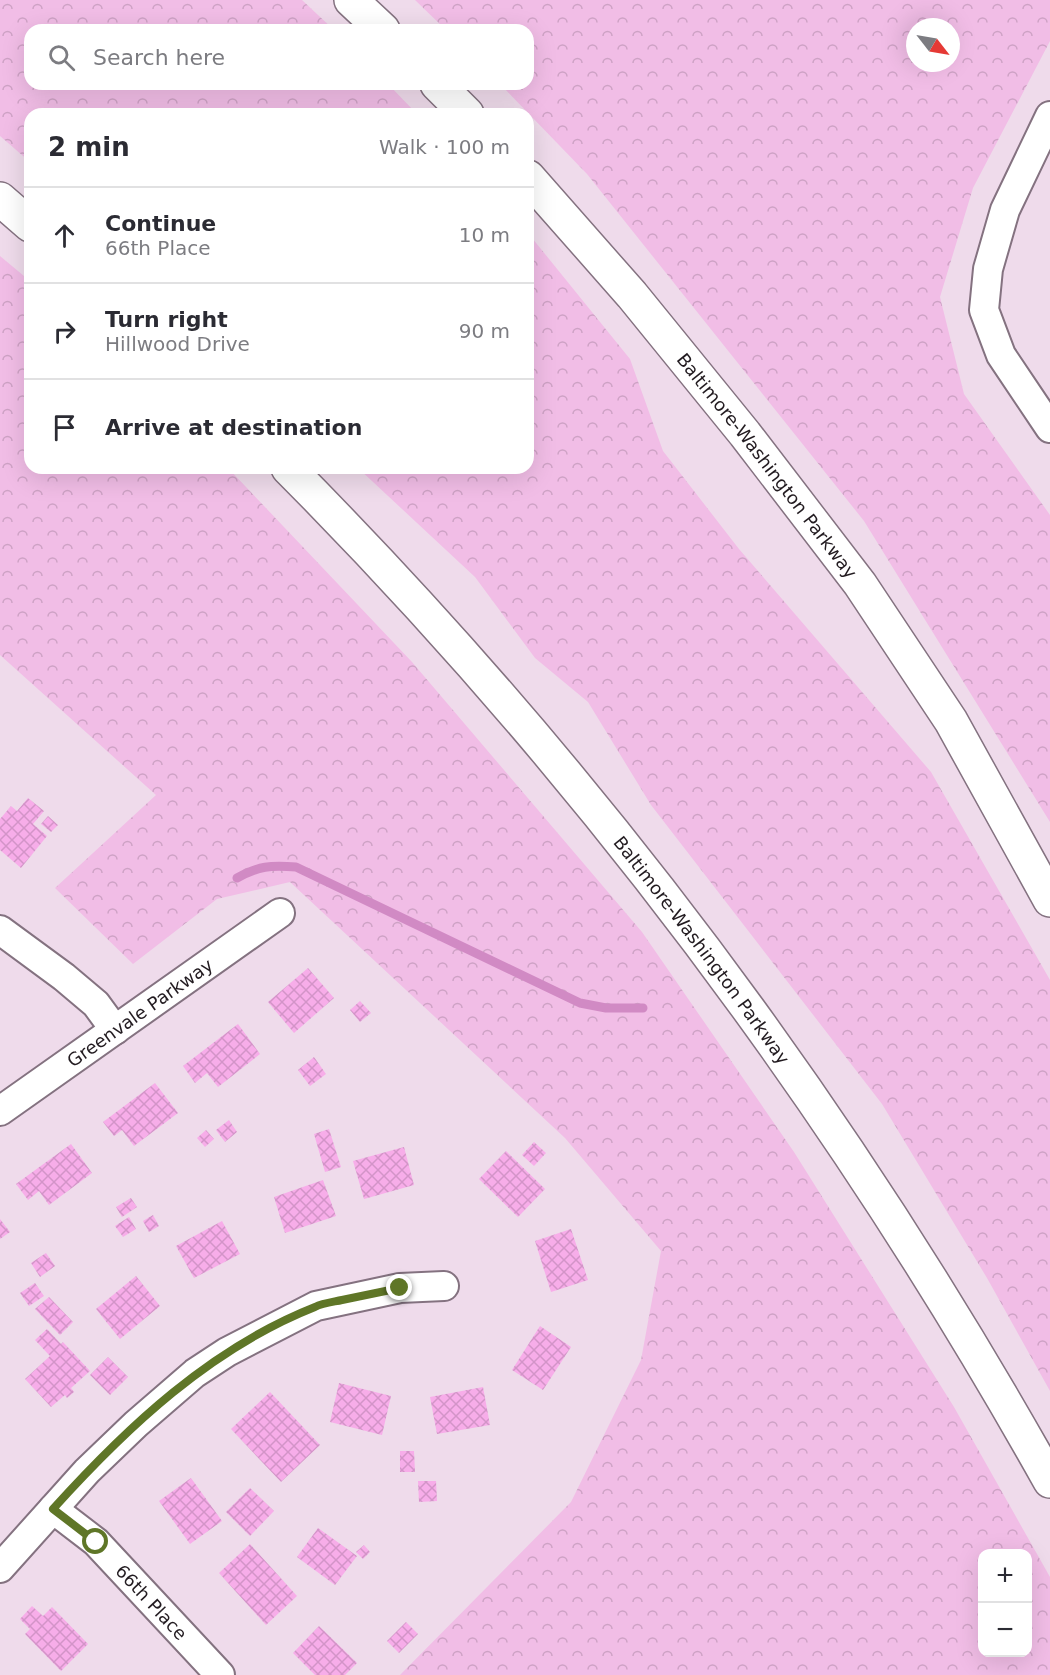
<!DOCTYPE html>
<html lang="en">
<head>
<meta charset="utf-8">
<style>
	:root { --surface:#fff; --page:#f7f7f7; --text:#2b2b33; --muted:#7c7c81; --line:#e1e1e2 }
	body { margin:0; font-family:"DejaVu Sans",sans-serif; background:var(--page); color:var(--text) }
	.controls { position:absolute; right:18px; bottom:18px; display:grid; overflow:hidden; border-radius:12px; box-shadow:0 6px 24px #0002 }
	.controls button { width:54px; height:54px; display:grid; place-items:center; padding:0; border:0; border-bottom:2px solid var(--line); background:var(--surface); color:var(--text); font:30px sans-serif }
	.compass { position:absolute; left:906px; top:18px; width:54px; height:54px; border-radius:50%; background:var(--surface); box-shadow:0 6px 24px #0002; rotate:121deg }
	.stop { position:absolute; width:18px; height:18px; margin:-14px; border:4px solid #5f7627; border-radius:50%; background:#fff }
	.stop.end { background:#5f7627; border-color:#fff; box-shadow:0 2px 6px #0008 }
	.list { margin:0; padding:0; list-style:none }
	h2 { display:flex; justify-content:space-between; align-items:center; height:78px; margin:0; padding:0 24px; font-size:26px }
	h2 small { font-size:20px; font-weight:400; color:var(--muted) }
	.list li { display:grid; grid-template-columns:39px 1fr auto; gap:18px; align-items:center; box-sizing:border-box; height:96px; padding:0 24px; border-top:2px solid var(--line) }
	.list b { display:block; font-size:22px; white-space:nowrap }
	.list p { margin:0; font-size:20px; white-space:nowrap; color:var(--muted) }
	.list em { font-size:20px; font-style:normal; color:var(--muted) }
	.icon { flex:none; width:33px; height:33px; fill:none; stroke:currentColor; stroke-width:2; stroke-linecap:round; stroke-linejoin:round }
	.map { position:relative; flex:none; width:1050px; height:1675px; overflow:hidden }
	.search { position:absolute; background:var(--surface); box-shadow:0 6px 24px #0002; left:24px; top:24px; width:510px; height:66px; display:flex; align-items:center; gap:15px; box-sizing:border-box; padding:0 21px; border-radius:18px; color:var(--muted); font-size:22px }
	.panel { position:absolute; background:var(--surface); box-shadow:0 6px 24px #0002; left:24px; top:108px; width:510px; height:366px; border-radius:18px }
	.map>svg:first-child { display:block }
</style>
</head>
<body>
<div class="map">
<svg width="1050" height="1675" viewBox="0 0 1050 1675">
	<defs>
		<pattern id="forest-crowns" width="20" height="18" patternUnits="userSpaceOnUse" patternTransform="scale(1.5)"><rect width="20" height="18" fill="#f1bde6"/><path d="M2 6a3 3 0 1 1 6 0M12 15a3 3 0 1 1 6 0" fill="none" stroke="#cea2c5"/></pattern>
		<pattern id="building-cross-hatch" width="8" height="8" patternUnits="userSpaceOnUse" patternTransform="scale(1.5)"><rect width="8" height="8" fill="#f7ade9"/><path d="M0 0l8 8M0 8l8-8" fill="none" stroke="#d394c8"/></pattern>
	</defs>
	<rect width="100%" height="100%" fill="#efdbeb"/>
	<g fill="url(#forest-crowns)" fill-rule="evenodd">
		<path d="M 0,0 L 302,0 L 334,30 L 30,30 L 30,84 L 388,84 L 417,114 L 30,114 L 30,162 L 0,136 Z"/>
		<path d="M 415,0 L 1050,0 L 1050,41 L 973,188 L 940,297 L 964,394 L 1050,515 L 1050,822 L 864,521 L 587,174 L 500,84 L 528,84 L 528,30 L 446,30 ZM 915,27 L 951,27 L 951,63 L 915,63 Z"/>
		<path d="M 528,233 L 630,359 L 663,451 L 739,549 L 931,772 L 1050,980 L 1050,1391 L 987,1278 L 882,1104 L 651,805 L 588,702 L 535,658 L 475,577 L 358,468 L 528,468 Z"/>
		<path d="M 0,256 L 30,281 L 30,468 L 228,468 L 412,662 L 642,932 L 794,1152 L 954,1407 L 1050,1577 L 1050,1675 L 400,1675 L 571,1502 L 641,1360 L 661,1251 L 565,1138 L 290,882 L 217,899 L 133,964 L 55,888 L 156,795 L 0,655 ZM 982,1554 L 1028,1554 L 1028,1652 L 982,1652 Z"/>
	</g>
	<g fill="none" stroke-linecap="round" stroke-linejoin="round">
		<path stroke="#d18ac4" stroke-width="9" d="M 237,878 C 259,866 270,865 296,867 L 580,1003 L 606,1008 L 643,1008"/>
	</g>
	<g fill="url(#building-cross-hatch)">
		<path d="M 28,798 L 44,811 L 33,824 L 47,836 L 21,868 L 0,850 L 0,819 L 11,806 L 17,811 Z"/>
		<path d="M 48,816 L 58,825 L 51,832 L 41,824 Z"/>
		<path d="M 308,968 L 334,998 L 294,1033 L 268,1002 Z"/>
		<path d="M 360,1001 L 371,1013 L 360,1022 L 350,1010 Z"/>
		<path d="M 238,1024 L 260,1054 L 218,1087 L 207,1073 L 195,1083 L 183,1066 Z"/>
		<path d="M 314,1057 L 326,1074 L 310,1086 L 298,1070 Z"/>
		<path d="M 155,1083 L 178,1113 L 134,1146 L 122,1130 L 114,1136 L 103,1122 Z"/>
		<path d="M 229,1120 L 237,1132 L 225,1142 L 216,1130 Z"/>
		<path d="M 329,1129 L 341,1167 L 325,1172 L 314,1134 Z"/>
		<path d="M 206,1130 L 214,1139 L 205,1147 L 197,1138 Z"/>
		<path d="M 534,1142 L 546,1153 L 534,1166 L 522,1155 Z"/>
		<path d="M 71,1144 L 92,1173 L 49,1205 L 39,1191 L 28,1200 L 16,1184 Z"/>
		<path d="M 404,1147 L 414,1185 L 364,1199 L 353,1161 Z"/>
		<path d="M 506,1151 L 545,1189 L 518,1217 L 479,1179 Z"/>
		<path d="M 323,1180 L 336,1216 L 285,1233 L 274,1197 Z"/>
		<path d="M 131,1198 L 137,1207 L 122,1217 L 116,1207 Z"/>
		<path d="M 153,1215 L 159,1226 L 149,1232 L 143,1221 Z"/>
		<path d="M 129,1217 L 136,1229 L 123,1237 L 115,1226 Z"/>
		<path d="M 0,1219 L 10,1232 L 0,1239 Z"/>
		<path d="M 222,1221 L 240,1254 L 194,1278 L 176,1246 Z"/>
		<path d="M 571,1229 L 588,1280 L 551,1292 L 535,1241 Z"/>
		<path d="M 46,1253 L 55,1266 L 40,1277 L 31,1263 Z"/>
		<path d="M 136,1276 L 160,1306 L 120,1339 L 96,1309 Z"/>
		<path d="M 35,1283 L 44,1296 L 29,1306 L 20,1293 Z"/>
		<path d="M 49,1297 L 73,1322 L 60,1335 L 35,1309 Z"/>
		<path d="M 540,1326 L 571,1347 L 543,1390 L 512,1370 Z"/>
		<path d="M 47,1329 L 61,1344 L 63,1342 L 90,1371 L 71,1388 L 74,1392 L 67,1398 L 65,1395 L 51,1407 L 25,1379 L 50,1356 L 35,1340 Z"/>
		<path d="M 108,1357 L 128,1377 L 110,1395 L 90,1375 Z"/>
		<path d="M 339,1383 L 391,1396 L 382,1435 L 330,1422 Z"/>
		<path d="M 483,1387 L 490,1425 L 437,1434 L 430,1397 Z"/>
		<path d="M 270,1392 L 320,1445 L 281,1482 L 231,1429 Z"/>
		<path d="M 400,1451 L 414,1451 L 415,1472 L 400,1472 Z"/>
		<path d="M 191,1478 L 222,1521 L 190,1544 L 159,1501 Z"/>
		<path d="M 418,1481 L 436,1481 L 437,1501 L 419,1502 Z"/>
		<path d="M 250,1488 L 274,1511 L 250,1536 L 226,1512 Z"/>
		<path d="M 318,1528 L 357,1556 L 335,1585 L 297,1557 Z"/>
		<path d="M 250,1544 L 297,1596 L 266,1625 L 219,1573 Z"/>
		<path d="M 364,1545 L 370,1552 L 363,1559 L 356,1552 Z"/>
		<path d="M 32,1606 L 43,1616 L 52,1607 L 88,1644 L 61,1671 L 25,1634 L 30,1629 L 20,1619 Z"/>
		<path d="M 406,1622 L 418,1634 L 399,1653 L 387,1641 Z"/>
		<path d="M 319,1626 L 357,1663 L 345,1675 L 315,1675 L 293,1653 Z"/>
	</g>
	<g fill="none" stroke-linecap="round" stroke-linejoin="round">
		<defs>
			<g id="street">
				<path d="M 1050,116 L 1005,210 L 988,269 L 984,310 L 1001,355 L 1050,428"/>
				<path d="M 0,930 L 64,977 L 96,1004 L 115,1030"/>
				<path id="s1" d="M 0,1111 L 280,913"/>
				<path id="s2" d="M 53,1509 L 96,1542 L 220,1675"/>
				<path d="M 0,1568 L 87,1471 L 136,1424 L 195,1373 L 227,1352 L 316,1306 L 400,1288 L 444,1286"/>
			</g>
			<g id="highway">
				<path d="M 351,0 L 383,30"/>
				<path d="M 437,84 L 467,114"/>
				<path id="s3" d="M 528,177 L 632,295 L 745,434 L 860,584 L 951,721 L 1050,900"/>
				<path d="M 0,199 L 30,225"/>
				<path id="s4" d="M 288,468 C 587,769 843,1111 1050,1481"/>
			</g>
		</defs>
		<use href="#street" stroke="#847280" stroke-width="32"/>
		<use href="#highway" stroke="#847280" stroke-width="36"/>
		<use href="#street" stroke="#fff" stroke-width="28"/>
		<use href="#highway" stroke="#fff" stroke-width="33"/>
	</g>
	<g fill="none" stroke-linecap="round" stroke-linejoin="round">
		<path stroke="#5f7627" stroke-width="8" d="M 96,1542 L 53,1509 C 127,1427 211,1348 315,1307 C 323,1303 333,1302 342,1300 C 361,1296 380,1292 400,1288"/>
	</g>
	<g text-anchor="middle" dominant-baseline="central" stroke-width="4.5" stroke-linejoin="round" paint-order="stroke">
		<g font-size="18" fill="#221b20" stroke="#fde8f8">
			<text stroke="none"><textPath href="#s3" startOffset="375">Baltimore-Washington Parkway</textPath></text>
			<text stroke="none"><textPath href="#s4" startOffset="636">Baltimore-Washington Parkway</textPath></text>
			<text stroke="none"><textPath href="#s1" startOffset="171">Greenvale Parkway</textPath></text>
			<text stroke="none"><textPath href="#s2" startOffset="136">66th Place</textPath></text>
		</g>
	</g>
</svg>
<div class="controls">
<button>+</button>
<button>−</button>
</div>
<svg class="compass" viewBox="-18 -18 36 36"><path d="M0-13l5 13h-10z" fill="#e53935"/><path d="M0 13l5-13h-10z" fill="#7c7c81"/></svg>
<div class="stop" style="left:96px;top:1542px"></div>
<div class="stop end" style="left:400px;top:1288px"></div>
<div class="search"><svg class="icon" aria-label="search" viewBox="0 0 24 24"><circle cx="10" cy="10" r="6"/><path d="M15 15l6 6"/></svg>Search here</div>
<section class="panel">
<h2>2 min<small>Walk · 100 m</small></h2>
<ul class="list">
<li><svg class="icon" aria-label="ahead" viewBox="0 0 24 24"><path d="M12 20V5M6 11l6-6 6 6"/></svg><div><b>Continue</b><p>66th Place</p></div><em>10 m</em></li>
<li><svg class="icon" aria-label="right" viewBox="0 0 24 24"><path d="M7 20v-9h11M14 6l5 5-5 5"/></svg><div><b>Turn right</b><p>Hillwood Drive</p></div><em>90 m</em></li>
<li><svg class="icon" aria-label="arrive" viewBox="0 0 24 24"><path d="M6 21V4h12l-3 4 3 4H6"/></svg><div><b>Arrive at destination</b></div></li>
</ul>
</section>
</div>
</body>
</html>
